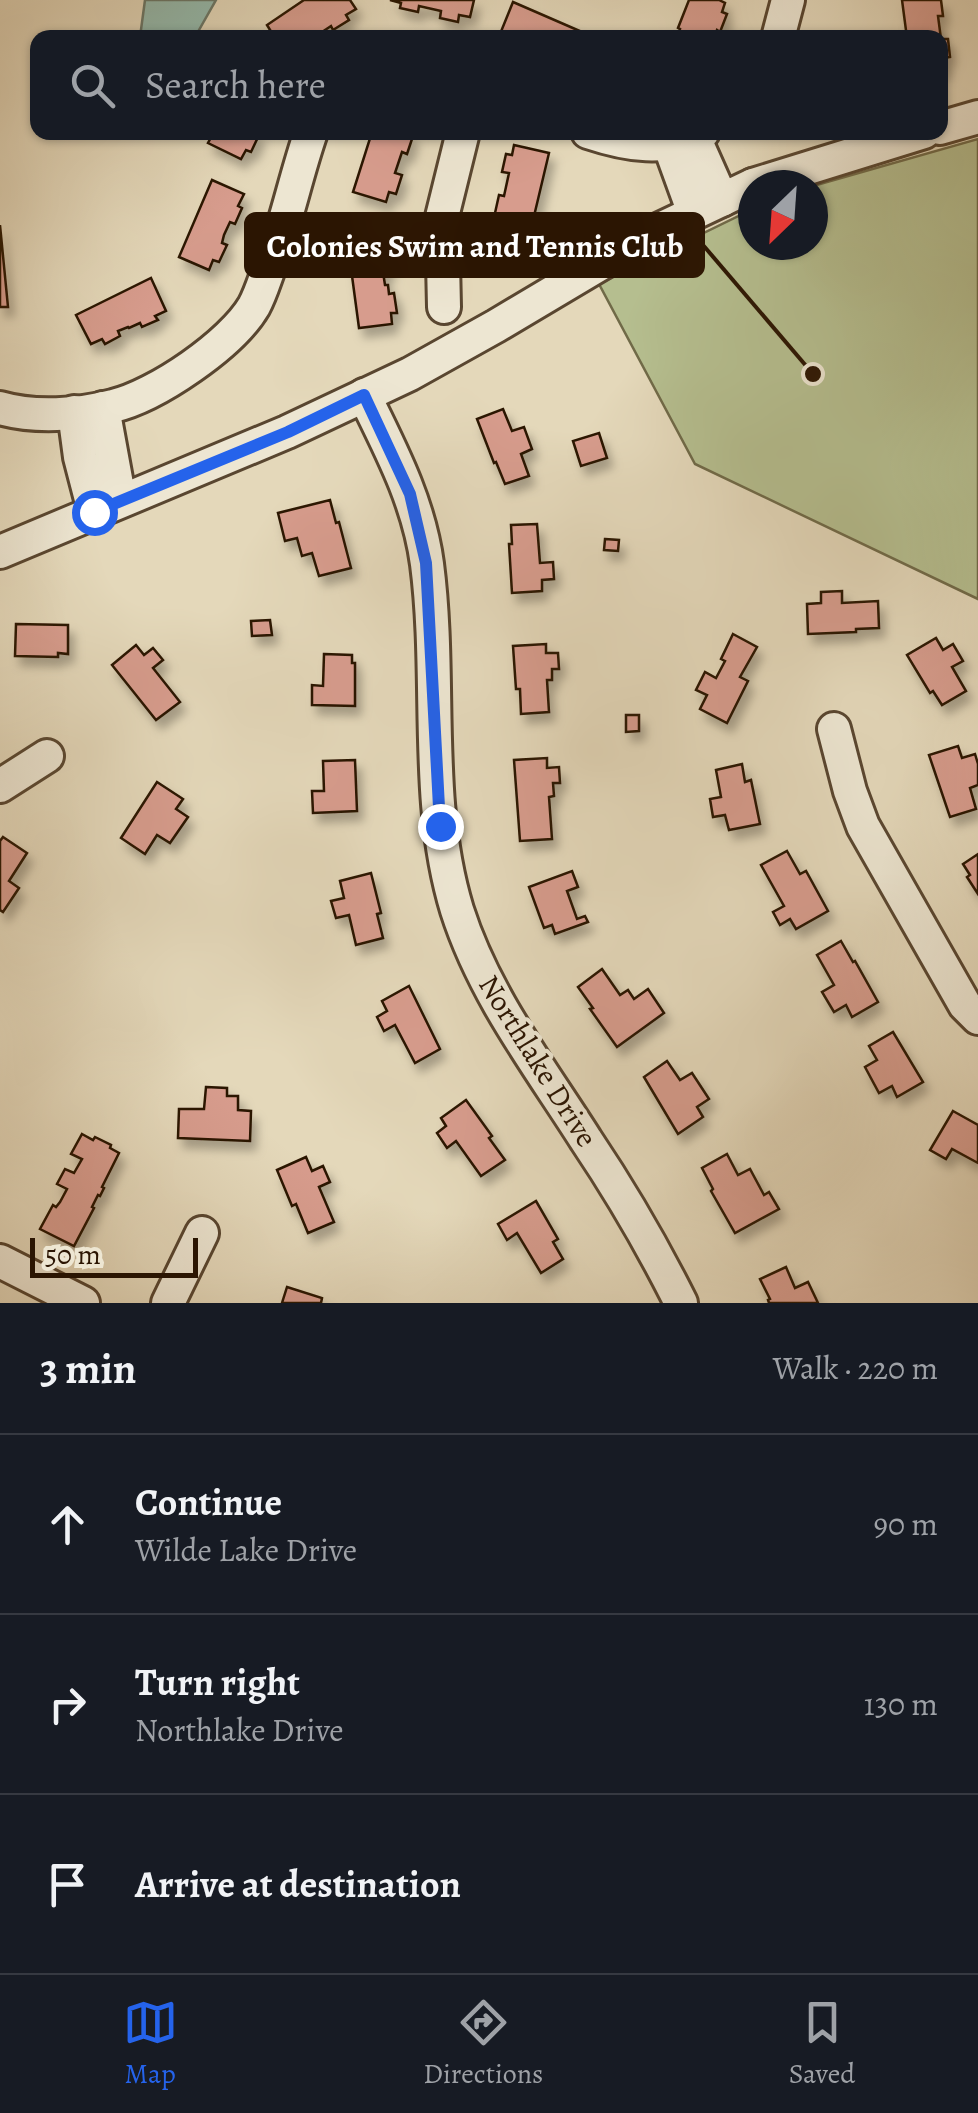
<!DOCTYPE html>
<html lang="en">
<head>
<meta charset="utf-8">
<style>
	:root { --surface:#171b24; --page:#20242c; --text:#f1f3f6; --muted:#9ea1a6; --line:#363941; --accent:#2563eb }
	body { margin:0; font-family:Alegreya,serif; background:var(--page); color:var(--text) }
	.compass { position:absolute; left:738px; top:170px; width:90px; height:90px; border-radius:50%; background:var(--surface); box-shadow:0 2px 8px #0004; rotate:205deg }
	.scale { position:absolute; left:30px; bottom:25px; width:168px; box-sizing:border-box; padding-left:10px; border:5px solid #2b1502; border-top:0; font-size:28px; line-height:35px; white-space:nowrap; color:#2b1502; -webkit-text-stroke:8px #ede6d2; paint-order:stroke }
	.stop { position:absolute; width:30px; height:30px; margin:-22px; border:8px solid #2563eb; border-radius:50%; background:#fff }
	.stop.end { background:#2563eb; border-color:#fff; box-shadow:0 2px 10px #0008 }
	.list { margin:0; padding:0; list-style:none }
	h2 { display:flex; justify-content:space-between; align-items:center; height:130px; margin:0; padding:0 40px; font-size:42px }
	h2 small { font-size:32px; font-weight:400; color:var(--muted) }
	.list li { display:grid; grid-template-columns:65px 1fr auto; gap:30px; align-items:center; box-sizing:border-box; height:180px; padding:0 40px; border-top:2px solid var(--line) }
	.list b { display:block; font-size:38px; white-space:nowrap }
	.list p { margin:0; font-size:32px; white-space:nowrap; color:var(--muted) }
	.list em { font-size:32px; font-style:normal; color:var(--muted) }
	.icon { flex:none; width:55px; height:55px; fill:none; stroke:currentColor; stroke-width:2; stroke-linecap:round; stroke-linejoin:round }
	.map { position:relative; flex:none; width:978px; height:1303px; overflow:hidden }
	.search { position:absolute; background:var(--surface); box-shadow:0 2px 8px #0004; left:30px; right:30px; top:30px; height:110px; display:flex; align-items:center; gap:25px; box-sizing:border-box; padding:0 35px; border-radius:20px; color:var(--muted); font-size:38px }
	.sheet { height:670px; background:var(--surface) }
	nav { display:flex; justify-content:space-around; align-items:center; box-sizing:border-box; height:140px; border-top:2px solid var(--line); background:var(--surface); font-size:28px; color:var(--muted) }
	nav a { display:grid; justify-items:center; gap:5px }
	nav .on { color:var(--accent) }
	.map>svg:first-child { display:block }
</style>
</head>
<body>
<div class="map">
<svg width="978" height="1303" viewBox="0 0 978 1303">
	<defs>
		<filter id="shadow"><feDropShadow dx="5.5" dy="9" stdDeviation="5" flood-color="#0004"/></filter>
	</defs>
	<rect width="100%" height="100%" fill="#e4d8ba"/>
	<filter id="stains"><feTurbulence type="fractalNoise" baseFrequency=".002" numOctaves="4"/><feColorMatrix values="0 0 0 0 .2 0 0 0 0 .09 0 0 0 0 .02 0 0 0 .5 -.17"/></filter>
	<radialGradient id="worn" r=".72"><stop offset=".6" stop-color="#630" stop-opacity="0"/><stop offset="1" stop-color="#630" stop-opacity=".3"/></radialGradient>
	<path fill="#b5be8f" stroke="#706a48" stroke-width="2.5" d="M 978,139 L 978,599 L 695,464 L 599,284 L 753,209 L 753,245 L 813,245 L 813,186 Z"/>
	<path fill="#95baad" stroke="#6b7869" stroke-width="2.5" d="M 145,0 L 216,0 L 195,37 L 140,37 Z"/>
	<g fill="#d79c8d" stroke="#2b1502" stroke-width="2.5" filter="url(#shadow)">
		<path d="M 304,0 L 350,0 L 356,9 L 346,15 L 349,20 L 333,30 L 331,26 L 313,38 L 275,38 L 267,25 Z"/>
		<path d="M 390,0 L 474,0 L 470,17 L 459,15 L 458,22 L 440,18 L 441,11 L 419,6 L 418,12 L 400,8 L 401,3 Z"/>
		<path d="M 689,0 L 719,0 L 725,3 L 722,12 L 727,14 L 720,32 L 717,30 L 714,38 L 677,38 L 680,29 L 678,28 Z"/>
		<path d="M 902,0 L 941,0 L 943,16 L 938,16 L 941,39 L 948,39 L 950,57 L 944,58 L 946,69 L 940,70 L 940,38 L 907,38 Z"/>
		<path d="M 513,2 L 589,35 L 588,38 L 509,38 L 500,34 Z"/>
		<path d="M 214,132 L 254,132 L 259,135 L 251,152 L 246,150 L 241,159 L 208,143 Z"/>
		<path d="M 372,132 L 408,132 L 407,134 L 413,136 L 407,154 L 402,152 L 395,173 L 402,175 L 396,194 L 389,192 L 386,202 L 353,192 Z"/>
		<path d="M 514,145 L 549,153 L 530,233 L 499,226 L 502,215 L 495,213 L 499,195 L 504,196 L 509,173 L 502,172 L 506,154 L 512,155 Z"/>
		<path d="M 212,180 L 244,194 L 238,206 L 242,208 L 235,224 L 230,222 L 224,235 L 222,243 L 227,245 L 219,262 L 213,260 L 209,270 L 179,257 Z"/>
		<path d="M 0,225 L 8,307 L 0,307 Z"/>
		<path d="M 379,242 L 381,253 L 387,253 L 389,271 L 383,272 L 385,285 L 388,285 L 389,294 L 394,293 L 397,313 L 391,313 L 392,324 L 359,328 L 348,246 Z"/>
		<path d="M 151,278 L 166,311 L 155,316 L 158,320 L 142,327 L 140,323 L 129,328 L 128,327 L 118,331 L 120,336 L 105,344 L 102,339 L 91,344 L 76,315 Z"/>
		<path d="M 503,409 L 512,431 L 524,427 L 532,449 L 521,454 L 529,476 L 505,484 L 496,462 L 494,463 L 477,419 Z"/>
		<path d="M 599,433 L 607,458 L 581,466 L 573,441 Z"/>
		<path d="M 330,500 L 336,523 L 339,522 L 351,568 L 319,576 L 312,553 L 302,556 L 297,538 L 285,541 L 278,513 Z"/>
		<path d="M 537,524 L 540,563 L 553,562 L 554,579 L 542,580 L 542,591 L 512,593 L 509,544 L 512,544 L 511,525 Z"/>
		<path d="M 605,539 L 619,540 L 618,551 L 604,550 Z"/>
		<path d="M 842,591 L 842,603 L 878,601 L 879,628 L 856,629 L 856,632 L 808,634 L 807,604 L 821,603 L 821,592 Z"/>
		<path d="M 270,620 L 272,635 L 252,636 L 251,621 Z"/>
		<path d="M 16,624 L 68,625 L 68,654 L 58,653 L 58,657 L 15,656 Z"/>
		<path d="M 733,634 L 757,647 L 740,677 L 748,681 L 727,723 L 700,709 L 707,695 L 696,690 L 705,672 L 716,678 L 725,661 L 721,659 Z"/>
		<path d="M 936,638 L 943,650 L 953,644 L 963,661 L 952,667 L 966,691 L 942,705 L 933,691 L 930,693 L 907,655 Z"/>
		<path d="M 546,644 L 546,653 L 558,653 L 559,669 L 552,669 L 552,680 L 547,680 L 549,712 L 521,714 L 520,689 L 516,689 L 513,646 Z"/>
		<path d="M 136,645 L 144,655 L 153,648 L 163,660 L 153,668 L 180,702 L 156,720 L 112,665 Z"/>
		<path d="M 324,654 L 352,655 L 352,663 L 355,663 L 355,706 L 312,705 L 312,685 L 323,686 Z"/>
		<path d="M 626,715 L 639,715 L 639,731 L 626,732 Z"/>
		<path d="M 958,746 L 962,758 L 975,754 L 978,764 L 978,785 L 970,788 L 976,809 L 950,817 L 929,755 Z"/>
		<path d="M 547,758 L 547,768 L 559,767 L 560,783 L 553,783 L 554,796 L 549,797 L 552,839 L 520,841 L 514,760 Z"/>
		<path d="M 355,760 L 357,811 L 313,813 L 312,791 L 324,791 L 323,761 Z"/>
		<path d="M 742,764 L 745,782 L 751,780 L 760,824 L 729,830 L 725,815 L 713,817 L 710,799 L 721,797 L 716,770 Z"/>
		<path d="M 157,782 L 183,799 L 176,809 L 188,817 L 170,843 L 157,835 L 145,854 L 121,838 Z"/>
		<path d="M 3,837 L 27,853 L 9,881 L 19,888 L 3,912 L 0,910 L 0,841 Z"/>
		<path d="M 787,851 L 800,874 L 806,871 L 828,911 L 796,929 L 790,919 L 780,925 L 773,912 L 784,906 L 761,865 Z"/>
		<path d="M 978,854 L 978,894 L 967,877 L 970,875 L 963,864 Z"/>
		<path d="M 572,871 L 578,887 L 567,891 L 577,919 L 585,916 L 588,922 L 555,934 L 552,925 L 544,928 L 529,887 Z"/>
		<path d="M 371,873 L 381,913 L 377,914 L 383,938 L 356,945 L 349,915 L 336,918 L 331,901 L 344,898 L 340,881 Z"/>
		<path d="M 841,941 L 853,962 L 855,961 L 878,1002 L 852,1017 L 846,1005 L 834,1012 L 822,992 L 834,985 L 817,955 Z"/>
		<path d="M 602,969 L 620,995 L 628,990 L 634,999 L 648,989 L 664,1013 L 617,1047 L 590,1009 L 593,1008 L 578,987 Z"/>
		<path d="M 409,986 L 440,1049 L 415,1063 L 395,1025 L 384,1031 L 377,1017 L 387,1011 L 382,1001 Z"/>
		<path d="M 893,1032 L 923,1082 L 897,1097 L 892,1086 L 879,1093 L 865,1067 L 877,1060 L 869,1046 Z"/>
		<path d="M 667,1061 L 680,1080 L 692,1073 L 709,1099 L 697,1107 L 703,1117 L 678,1134 L 644,1077 Z"/>
		<path d="M 206,1087 L 227,1088 L 227,1096 L 238,1096 L 238,1110 L 251,1111 L 250,1141 L 178,1138 L 179,1109 L 204,1109 Z"/>
		<path d="M 466,1100 L 492,1136 L 489,1138 L 505,1160 L 481,1176 L 456,1141 L 447,1148 L 437,1133 L 446,1126 L 441,1118 Z"/>
		<path d="M 953,1111 L 978,1125 L 978,1163 L 952,1149 L 946,1159 L 930,1150 Z"/>
		<path d="M 82,1134 L 93,1140 L 95,1137 L 111,1145 L 110,1148 L 119,1153 L 102,1187 L 104,1188 L 100,1196 L 98,1195 L 92,1207 L 94,1208 L 74,1246 L 40,1229 L 53,1205 L 56,1207 L 60,1202 L 67,1189 L 57,1184 L 65,1169 L 74,1173 L 82,1159 L 71,1154 Z"/>
		<path d="M 727,1154 L 738,1175 L 750,1169 L 764,1195 L 769,1192 L 779,1209 L 735,1233 L 711,1191 L 713,1189 L 702,1168 Z"/>
		<path d="M 306,1157 L 312,1171 L 323,1166 L 330,1182 L 319,1187 L 334,1222 L 308,1233 L 296,1204 L 292,1206 L 277,1170 Z"/>
		<path d="M 536,1201 L 558,1239 L 553,1242 L 563,1259 L 541,1273 L 517,1233 L 507,1240 L 498,1224 Z"/>
		<path d="M 786,1267 L 795,1288 L 808,1282 L 818,1303 L 769,1303 L 768,1300 L 770,1299 L 760,1279 Z"/>
		<path d="M 287,1287 L 322,1298 L 321,1303 L 282,1303 Z"/>
	</g>
	<g fill="none" stroke-linecap="round" stroke-linejoin="round">
		<defs>
			<g id="minor">
				<path d="M 778,38 L 788,0"/>
				<path d="M 940,128 L 978,117"/>
				<path d="M 588,132 C 627,145 666,152 703,132"/>
				<path d="M 694,137 L 722,200"/>
				<path d="M 669,144 L 694,213"/>
				<path d="M 753,185 L 924,132"/>
				<path d="M 444,307 L 442,217 L 463,132"/>
				<path d="M 364,395 C 391,450 419,503 427,564 C 442,679 423,799 457,910 C 484,995 539,1066 586,1140 C 621,1192 653,1247 681,1303"/>
				<path d="M 0,408 C 34,418 79,415 113,406 C 156,396 232,344 254,306 C 260,295 264,282 268,271 C 286,226 295,178 311,132"/>
				<path d="M 103,408 L 120,501"/>
				<path d="M 74,412 L 80,457 L 94,511"/>
				<path d="M 0,552 L 287,432 L 410,374 L 496,326 L 654,232 L 753,185"/>
				<path d="M 834,729 L 850,791 L 863,826 L 965,1005 L 978,1018"/>
				<path d="M 0,786 L 47,756"/>
				<path d="M 0,1261 L 83,1303"/>
				<path d="M 168,1303 L 202,1233"/>
			</g>
		</defs>
		<use href="#minor" stroke="#594630" stroke-width="38"/>
		<use href="#minor" stroke="#ede6d2" stroke-width="32"/>
	</g>
	<g fill="none" stroke-linecap="round" stroke-linejoin="round">
		<path stroke="#2563eb" stroke-width="12" d="M 94,512 L 288,432 L 364,395 L 410,494 L 426,563 L 440,826"/>
	</g>
	<g text-anchor="middle" dominant-baseline="central" stroke-width="8" stroke-linejoin="round" paint-order="stroke">
		<g font-size="30" fill="#2b1502" stroke="#ede6d2">
			<text transform="translate(538 1061) rotate(58)">Northlake Drive</text>
		</g>
	</g>
	<path fill="none" stroke="#2b1502" stroke-width="4" d="M813 374L703 245"/>
	<circle fill="#2b1502" stroke="#ede6d2" stroke-width="4" cx="813" cy="374" r="10"/>
	<rect fill="#2b1502" stroke="#2b1502" stroke-width="4" x="246" y="214" width="457" height="62" rx="10"/>
	<g font-size="32" text-anchor="middle" font-weight="bold" fill="#fff">
		<text x="475" y="257">Colonies Swim and Tennis Club</text>
	</g>
	<rect width="100%" height="100%" filter="url(#stains)"/>
	<rect width="100%" height="100%" fill="url(#worn)"/>
</svg>
<svg class="compass" viewBox="-18 -18 36 36"><path d="M0-13l5 13h-10z" fill="#e53935"/><path d="M0 13l5-13h-10z" fill="#9ea1a6"/></svg>
<div class="scale">50 m</div>
<div class="stop" style="left:94px;top:512px"></div>
<div class="stop end" style="left:440px;top:826px"></div>
<div class="search"><svg class="icon" aria-label="search" viewBox="0 0 24 24"><circle cx="10" cy="10" r="6"/><path d="M15 15l6 6"/></svg>Search here</div>
</div>
<section class="sheet">
<h2>3 min<small>Walk · 220 m</small></h2>
<ul class="list">
<li><svg class="icon" aria-label="ahead" viewBox="0 0 24 24"><path d="M12 20V5M6 11l6-6 6 6"/></svg><div><b>Continue</b><p>Wilde Lake Drive</p></div><em>90 m</em></li>
<li><svg class="icon" aria-label="right" viewBox="0 0 24 24"><path d="M7 20v-9h11M14 6l5 5-5 5"/></svg><div><b>Turn right</b><p>Northlake Drive</p></div><em>130 m</em></li>
<li><svg class="icon" aria-label="arrive" viewBox="0 0 24 24"><path d="M6 21V4h12l-3 4 3 4H6"/></svg><div><b>Arrive at destination</b></div></li>
</ul>
</section>
<nav>
<a class="on"><svg class="icon" aria-label="map" viewBox="0 0 24 24"><path d="M3 6l6-2 6 2 6-2v14l-6 2-6-2-6 2zM9 4v14M15 6v14"/></svg>Map</a>
<a><svg class="icon" aria-label="directions" viewBox="0 0 24 24"><path d="M12 3l9 9-9 9-9-9zM9 14v-3h6M13 9l2 2-2 2"/></svg>Directions</a>
<a><svg class="icon" aria-label="saved" viewBox="0 0 24 24"><path d="M7 4h10v16l-5-4-5 4z"/></svg>Saved</a>
</nav>
</body>
</html>
